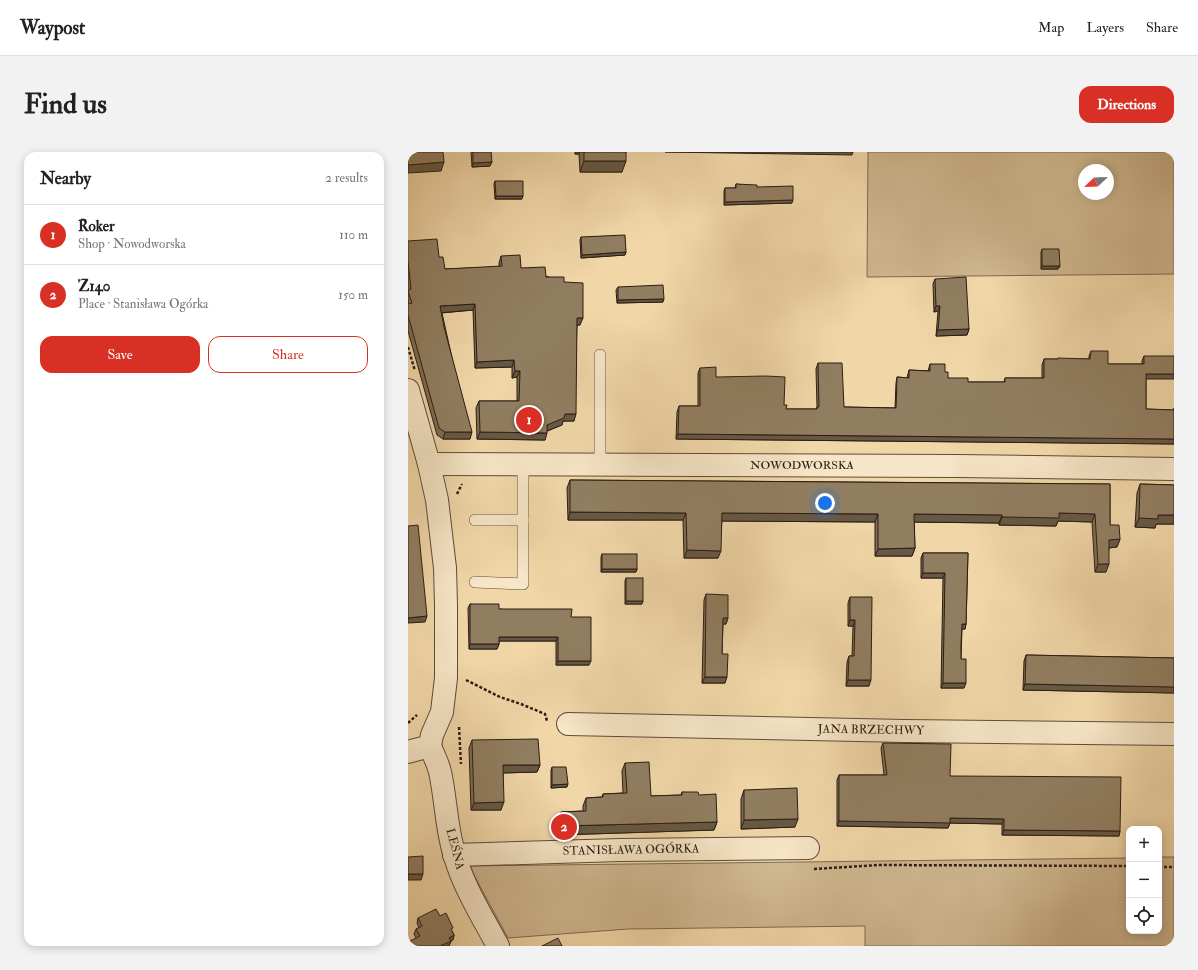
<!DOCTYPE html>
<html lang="en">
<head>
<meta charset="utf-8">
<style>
	:root { --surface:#fff; --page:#f2f2f2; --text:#222; --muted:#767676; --line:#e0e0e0; --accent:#d93025 }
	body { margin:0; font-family:"IM FELL Double Pica",serif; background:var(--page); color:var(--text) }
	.controls { position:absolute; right:12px; bottom:12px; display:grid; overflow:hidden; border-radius:8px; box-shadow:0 2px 10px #0003 }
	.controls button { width:36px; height:36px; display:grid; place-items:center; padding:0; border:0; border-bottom:1px solid var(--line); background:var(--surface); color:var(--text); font:20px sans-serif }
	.compass { position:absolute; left:670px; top:12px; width:36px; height:36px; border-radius:50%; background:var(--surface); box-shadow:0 2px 10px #0003; rotate:247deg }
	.you { position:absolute; left:417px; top:351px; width:14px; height:14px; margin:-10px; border:3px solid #fff; border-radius:50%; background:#1a73e8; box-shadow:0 0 0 6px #1a73e833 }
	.badge { display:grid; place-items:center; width:26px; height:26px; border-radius:50%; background:var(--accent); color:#fff; font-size:13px; font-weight:700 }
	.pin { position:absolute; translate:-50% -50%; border:2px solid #fff; box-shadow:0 1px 4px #0006 }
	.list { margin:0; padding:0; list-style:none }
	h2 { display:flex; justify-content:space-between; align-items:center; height:52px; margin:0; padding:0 16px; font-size:17px }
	h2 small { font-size:13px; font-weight:400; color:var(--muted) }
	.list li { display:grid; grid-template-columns:26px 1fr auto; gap:12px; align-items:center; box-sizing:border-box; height:60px; padding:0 16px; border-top:1px solid var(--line) }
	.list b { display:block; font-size:15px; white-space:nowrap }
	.list p { margin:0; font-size:13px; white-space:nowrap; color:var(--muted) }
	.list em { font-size:13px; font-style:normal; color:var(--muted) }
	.actions { display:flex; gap:8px; padding:12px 16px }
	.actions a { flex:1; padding:9px 0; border:1px solid var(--accent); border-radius:12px; text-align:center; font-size:14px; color:var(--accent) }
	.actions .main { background:var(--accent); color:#fff }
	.icon { flex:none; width:22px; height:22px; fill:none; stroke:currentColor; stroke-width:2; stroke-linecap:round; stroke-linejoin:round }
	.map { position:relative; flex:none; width:766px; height:794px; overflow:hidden; border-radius:12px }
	header { display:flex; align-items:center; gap:24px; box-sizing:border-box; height:56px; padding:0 20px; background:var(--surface); border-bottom:1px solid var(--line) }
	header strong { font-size:19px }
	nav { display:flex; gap:22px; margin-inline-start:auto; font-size:14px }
	.intro { display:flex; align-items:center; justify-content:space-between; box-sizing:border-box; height:96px; padding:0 24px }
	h1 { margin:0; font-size:28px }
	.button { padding:10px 18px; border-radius:12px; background:var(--accent); color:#fff; font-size:14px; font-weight:700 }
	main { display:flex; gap:24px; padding:0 24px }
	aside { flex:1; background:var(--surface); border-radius:12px; box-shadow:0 2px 10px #0003 }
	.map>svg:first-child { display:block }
</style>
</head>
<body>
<header>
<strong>Waypost</strong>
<nav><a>Map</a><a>Layers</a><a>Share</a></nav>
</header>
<div class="intro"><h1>Find us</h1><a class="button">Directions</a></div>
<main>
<aside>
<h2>Nearby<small>2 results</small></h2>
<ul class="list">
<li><span class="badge">1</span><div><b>Roker</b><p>Shop · Nowodworska</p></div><em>110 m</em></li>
<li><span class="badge">2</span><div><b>Z140</b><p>Place · Stanisława Ogórka</p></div><em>150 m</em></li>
</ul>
<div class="actions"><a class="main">Save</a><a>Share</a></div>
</aside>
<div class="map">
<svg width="766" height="794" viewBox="0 0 766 794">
	<rect width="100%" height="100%" fill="#f1d7a8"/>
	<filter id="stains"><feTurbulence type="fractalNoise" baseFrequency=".005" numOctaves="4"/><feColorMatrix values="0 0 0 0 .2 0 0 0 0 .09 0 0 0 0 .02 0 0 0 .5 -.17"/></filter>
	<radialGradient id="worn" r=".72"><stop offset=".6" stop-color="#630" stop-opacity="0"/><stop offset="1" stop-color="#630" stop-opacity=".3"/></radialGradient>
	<g fill="#cfb78f" stroke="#7c6a52" fill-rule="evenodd">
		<path d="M 460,0 L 766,0 L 766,122 L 459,125 ZM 676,18 L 700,18 L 700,42 L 676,42 Z"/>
		<path d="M 751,705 L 766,705 L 766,794 L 457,794 L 457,774 L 220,777 L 100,786 L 61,714 L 721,706 L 721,779 L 751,779 Z"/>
	</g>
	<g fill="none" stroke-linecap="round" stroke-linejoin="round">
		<defs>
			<g id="lane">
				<path d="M 192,203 L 192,312"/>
				<path d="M 67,368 L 115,368"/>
				<path d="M 67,430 L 115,432 L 115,312"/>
			</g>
			<g id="street">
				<path d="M 0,238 L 21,312 L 29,348 L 37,416 L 38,453 L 38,526 L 34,560 L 24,583 L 22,594"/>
				<path d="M 21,312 L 549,314 L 766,317"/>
				<path d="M 160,572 L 497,579 L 766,582"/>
				<path d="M 22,594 C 25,602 30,611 32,620 C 38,647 38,674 46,701 C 55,734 74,764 90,794"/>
				<path d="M 0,600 L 22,594"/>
				<path d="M 46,703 L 212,698 L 400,696"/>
			</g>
		</defs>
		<use href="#lane" stroke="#5c4c3a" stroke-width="12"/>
		<use href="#street" stroke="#5c4c3a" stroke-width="24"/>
		<g stroke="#2a1d15" stroke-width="2.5" stroke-dasharray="3 2" stroke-linecap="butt">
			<path d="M 0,195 L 7,219"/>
			<path d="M 49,342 L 54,332"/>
			<path d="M 58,528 L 92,545 L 113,552 L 137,562 L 139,569"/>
			<path d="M 0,571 L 9,563"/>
			<path d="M 51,575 L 53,612"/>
			<path d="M 751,715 L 766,715"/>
			<path d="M 406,717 L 470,713 L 721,714"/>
		</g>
		<use href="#lane" stroke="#f6e5c6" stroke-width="11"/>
		<use href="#street" stroke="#f6e5c6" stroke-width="22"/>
	</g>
	<g fill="#7d6c53" stroke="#2a1d15">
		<path d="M 63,0 L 83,0 L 82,14 L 64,15 Z"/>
		<path d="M 167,0 L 218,0 L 214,20 L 172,20 L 171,2 L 167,2 Z"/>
		<path d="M 87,29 L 114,47 L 87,47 L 86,32 Z"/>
		<path d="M 328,32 L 349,35 L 384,51 L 316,53 L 316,39 L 317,36 L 327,36 Z"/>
		<path d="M 173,85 L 218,100 L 217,103 L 173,106 L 172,88 Z"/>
		<path d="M 0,89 L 31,105 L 37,117 L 91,115 L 91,111 L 93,104 L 113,116 L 156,130 L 172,173 L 169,173 L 166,269 L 155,269 L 154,273 L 139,279 L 137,288 L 69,287 L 68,256 L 71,249 L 109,249 L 109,225 L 104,226 L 104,215 L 67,216 L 65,158 L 34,161 L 62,287 L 35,287 L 29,283 L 0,179 Z"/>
		<path d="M 634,97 L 652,114 L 650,117 L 633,117 L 633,100 Z"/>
		<path d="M 527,127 L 561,177 L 559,183 L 528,184 L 530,159 L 526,160 L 525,132 Z"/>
		<path d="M 210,135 L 255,150 L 209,151 L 208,138 Z"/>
		<path d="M 683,199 L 700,212 L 734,212 L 734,209 L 736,204 L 738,227 L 738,257 L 765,258 L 766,256 L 766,292 L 268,287 L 269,260 L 271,254 L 290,254 L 290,221 L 292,216 L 308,225 L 376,253 L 378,257 L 408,257 L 409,255 L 408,217 L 410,211 L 436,255 L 487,256 L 488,231 L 489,225 L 499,226 L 501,218 L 520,219 L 522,212 L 537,220 L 540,226 L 560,230 L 596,230 L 597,226 L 634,226 L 634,213 L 636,207 L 681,207 L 681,204 Z"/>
		<path d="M 162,328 L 702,332 L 702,373 L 712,387 L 709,395 L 701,396 L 698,420 L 687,420 L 684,370 L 650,369 L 648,374 L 591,373 L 591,371 L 506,370 L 507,396 L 504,404 L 467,404 L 467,370 L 314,369 L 310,406 L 276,406 L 275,368 L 160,368 L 159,336 Z"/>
		<path d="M 732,332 L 766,333 L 766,372 L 748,372 L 747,376 L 727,375 L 729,341 Z"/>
		<path d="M 515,401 L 560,401 L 558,472 L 557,477 L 554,477 L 553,507 L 556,536 L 533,536 L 535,426 L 513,426 L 513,406 Z"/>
		<path d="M 194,402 L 229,417 L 228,420 L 193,420 L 193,405 Z"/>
		<path d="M 218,426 L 234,452 L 217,452 L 217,429 Z"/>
		<path d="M 298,442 L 320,466 L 318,472 L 315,472 L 314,502 L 317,531 L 294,531 L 296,448 Z"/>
		<path d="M 442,445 L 461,534 L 438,534 L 439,510 L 441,504 L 444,504 L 445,474 L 440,474 L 440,451 Z"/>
		<path d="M 62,452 L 91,457 L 163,465 L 181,513 L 148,513 L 148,489 L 91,489 L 91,492 L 89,497 L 61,497 L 60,456 Z"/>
		<path d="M 618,503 L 766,506 L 766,541 L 615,538 L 616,509 Z"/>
		<path d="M 64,588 L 132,613 L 129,620 L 95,621 L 93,658 L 63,658 L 61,596 Z"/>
		<path d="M 475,591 L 542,624 L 712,679 L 711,684 L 594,683 L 594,672 L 542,671 L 540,676 L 429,674 L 429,628 L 431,623 L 476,623 L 473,596 Z"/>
		<path d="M 217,611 L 243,644 L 273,643 L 274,640 L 291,643 L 309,670 L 306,678 L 150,683 L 150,668 L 153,660 L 175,659 L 175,654 L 178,646 L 194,645 L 195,642 L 215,641 L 214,619 Z"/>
		<path d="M 144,615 L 159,635 L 143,636 L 143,618 Z"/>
		<path d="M 336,638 L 387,675 L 333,677 L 333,647 Z"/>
		<path d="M 32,764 L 44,779 L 46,783 L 45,788 L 43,789 L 41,794 L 8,786 L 6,782 L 8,777 L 11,776 L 9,771 L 10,766 Z"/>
	</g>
	<g fill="#665844" stroke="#2a1d15">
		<path d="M 168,0 L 172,0 L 171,2 L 167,2 Z"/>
		<path d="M 257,0 L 445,0 L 444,3 Z"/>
		<path d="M 176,9 L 218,9 L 214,20 L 172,20 Z"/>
		<path d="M 36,10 L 33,19 L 0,21 L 0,13 Z"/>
		<path d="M 84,10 L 82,14 L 64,15 L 65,11 Z"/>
		<path d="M 88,44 L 115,44 L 114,47 L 87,47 Z"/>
		<path d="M 385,48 L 384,51 L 316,53 L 317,50 Z"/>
		<path d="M 218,100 L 217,103 L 173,106 L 174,103 Z"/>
		<path d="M 634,114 L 652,114 L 650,117 L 633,117 Z"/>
		<path d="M 256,147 L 255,150 L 209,151 L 210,148 Z"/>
		<path d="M 67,152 L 65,158 L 30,161 L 32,154 Z"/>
		<path d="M 528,154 L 532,154 L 530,159 L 526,160 Z"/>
		<path d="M 169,166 L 175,166 L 172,173 L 167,173 Z"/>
		<path d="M 561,177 L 559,183 L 528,184 L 530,178 Z"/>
		<path d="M 106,208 L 104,215 L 67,216 L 69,210 Z"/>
		<path d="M 107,219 L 112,219 L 109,225 L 104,226 Z"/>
		<path d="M 738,222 L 766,222 L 766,227 L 736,227 Z"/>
		<path d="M 157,262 L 168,262 L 166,269 L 155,269 L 154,273 L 137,280 L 139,273 Z"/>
		<path d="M 37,280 L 64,280 L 62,287 L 35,287 Z"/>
		<path d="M 72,280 L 139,281 L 137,288 L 69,287 Z"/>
		<path d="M 270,282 L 766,287 L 766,292 L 268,287 Z"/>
		<path d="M 162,360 L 278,361 L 275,368 L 160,368 Z"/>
		<path d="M 314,361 L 470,362 L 467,370 L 311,369 Z"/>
		<path d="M 651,361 L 687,362 L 684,370 L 650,369 L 648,374 L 591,373 L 594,365 Z"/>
		<path d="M 506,362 L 594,363 L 591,371 L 503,370 Z"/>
		<path d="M 750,363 L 766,363 L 766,372 L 748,372 L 747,376 L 727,375 L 731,366 Z"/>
		<path d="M 712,387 L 709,395 L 699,396 L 701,388 Z"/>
		<path d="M 507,396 L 504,404 L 467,404 L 470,397 Z"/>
		<path d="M 279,398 L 313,399 L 310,406 L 276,406 Z"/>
		<path d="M 690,412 L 701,412 L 698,420 L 687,420 Z"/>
		<path d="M 194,417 L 229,417 L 228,420 L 193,420 Z"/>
		<path d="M 515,421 L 537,421 L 535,426 L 513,426 Z"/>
		<path d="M 218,449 L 235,449 L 234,452 L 217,452 Z"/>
		<path d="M 19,464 L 17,470 L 0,471 L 0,466 Z"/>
		<path d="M 315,466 L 320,466 L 318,472 L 313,472 Z"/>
		<path d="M 442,468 L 447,468 L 445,474 L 440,474 Z"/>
		<path d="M 554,472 L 558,472 L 557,477 L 552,477 Z"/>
		<path d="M 91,485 L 150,485 L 148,489 L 89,489 Z"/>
		<path d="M 62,492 L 91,492 L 89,497 L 61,497 Z"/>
		<path d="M 150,509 L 183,509 L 181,513 L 148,513 Z"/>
		<path d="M 297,525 L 319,525 L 317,531 L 294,531 Z"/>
		<path d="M 440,528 L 463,528 L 461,534 L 438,534 Z"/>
		<path d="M 535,531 L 558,531 L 556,536 L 533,536 Z"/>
		<path d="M 617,532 L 766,535 L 766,541 L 615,538 Z"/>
		<path d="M 95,613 L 132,613 L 129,620 L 92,621 Z"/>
		<path d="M 160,632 L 159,635 L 143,636 L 144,633 Z"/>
		<path d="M 96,650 L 93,658 L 63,658 L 66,651 Z"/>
		<path d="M 542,666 L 596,667 L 594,672 L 542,671 L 540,676 L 429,674 L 431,669 Z"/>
		<path d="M 390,667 L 387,675 L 333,677 L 336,668 Z"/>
		<path d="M 309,670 L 306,678 L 150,683 L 153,674 Z"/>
		<path d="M 596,678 L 712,679 L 711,684 L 594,683 Z"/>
		<path d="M 0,722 L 15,722 L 13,728 L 0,728 Z"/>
		<path d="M 46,783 L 45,788 L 43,789 L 41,794 L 32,794 L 41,786 Z"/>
	</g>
	<g fill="#917e61" stroke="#2a1d15">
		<path d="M 0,0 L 35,0 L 36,10 L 0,13 Z"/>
		<path d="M 65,0 L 83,0 L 84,10 L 65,11 Z"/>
		<rect x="176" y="0" width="42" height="9"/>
		<path d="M 87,29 L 115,29 L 115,44 L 88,44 Z"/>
		<path d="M 328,32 L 349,33 L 349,35 L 385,34 L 385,48 L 317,50 L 317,36 L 328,36 Z"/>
		<path d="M 217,83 L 218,100 L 174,103 L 173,85 Z"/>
		<path d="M 29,87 L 31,105 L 35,105 L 37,117 L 94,114 L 93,104 L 112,103 L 113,116 L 137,115 L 138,125 L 156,125 L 156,130 L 175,131 L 175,166 L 169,166 L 168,262 L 157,262 L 156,266 L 139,273 L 139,281 L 72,280 L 71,249 L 111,249 L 112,219 L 107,219 L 106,208 L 69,210 L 67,152 L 32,154 L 36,175 L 64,280 L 37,280 L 31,276 L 0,163 L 0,152 L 4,151 L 0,139 L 3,137 L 0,109 L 0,89 Z"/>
		<path d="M 634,97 L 651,97 L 652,114 L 634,114 Z"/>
		<path d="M 558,125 L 561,177 L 530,178 L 532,154 L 528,154 L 527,127 Z"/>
		<path d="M 255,133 L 256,147 L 210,148 L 210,135 Z"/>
		<path d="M 683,199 L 700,199 L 700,212 L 736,212 L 736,204 L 766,204 L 766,222 L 738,222 L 738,257 L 766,258 L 766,287 L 270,282 L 271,254 L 292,254 L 292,216 L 308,215 L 308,225 L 358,224 L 377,225 L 376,253 L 379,253 L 378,257 L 409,257 L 409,255 L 411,255 L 410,211 L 434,211 L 436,255 L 488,256 L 489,225 L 501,226 L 501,218 L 522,219 L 522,212 L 537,212 L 537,220 L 540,220 L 540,226 L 560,226 L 560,230 L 597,230 L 597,226 L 636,226 L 636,207 L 650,207 L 650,206 L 682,207 Z"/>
		<path d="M 162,328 L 702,332 L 702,373 L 711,373 L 712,387 L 701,388 L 701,412 L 690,412 L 687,362 L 651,361 L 651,366 L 594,365 L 594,363 L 506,362 L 507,396 L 470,397 L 470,362 L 314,361 L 313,399 L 279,398 L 278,361 L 162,360 Z"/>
		<path d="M 732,332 L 766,333 L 766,363 L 750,363 L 750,367 L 731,366 Z"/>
		<path d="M 10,373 L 19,464 L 0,466 L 0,374 Z"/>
		<path d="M 515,401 L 560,401 L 558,472 L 554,472 L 553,492 L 553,507 L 558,507 L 558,531 L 535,531 L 537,421 L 515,421 Z"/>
		<rect x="194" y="402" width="35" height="15"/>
		<rect x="218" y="426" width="17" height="23"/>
		<path d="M 298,442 L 320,443 L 320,466 L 315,466 L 314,502 L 320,502 L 319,525 L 297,525 Z"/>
		<path d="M 442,445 L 464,445 L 463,528 L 440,528 L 441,504 L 446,504 L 447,468 L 442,468 Z"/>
		<path d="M 62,452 L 91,452 L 91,457 L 164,457 L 163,465 L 183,465 L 183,509 L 150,509 L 150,485 L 91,485 L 91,492 L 62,492 Z"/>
		<path d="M 618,503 L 766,506 L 766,535 L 617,532 Z"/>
		<path d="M 130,587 L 132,613 L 95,613 L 96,650 L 66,651 L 64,588 Z"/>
		<path d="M 475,591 L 543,592 L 542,624 L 713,625 L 712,679 L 596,678 L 596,667 L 542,666 L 542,671 L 431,669 L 431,623 L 479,623 Z"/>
		<path d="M 241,610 L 243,644 L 274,643 L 274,640 L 290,640 L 291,643 L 308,642 L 309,670 L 153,674 L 153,660 L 178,659 L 178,646 L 195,645 L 195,642 L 219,641 L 217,611 Z"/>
		<path d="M 144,615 L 158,615 L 160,632 L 144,633 Z"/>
		<path d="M 389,636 L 390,667 L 336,668 L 336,638 Z"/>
		<path d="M 15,704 L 15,722 L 0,722 L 0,705 Z"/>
		<path d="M 28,757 L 32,764 L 38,761 L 45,776 L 43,777 L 46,783 L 41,786 L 43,789 L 32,794 L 0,794 L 0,790 L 12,784 L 8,777 L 14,774 L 10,766 Z"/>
		<path d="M 150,786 L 154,794 L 134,794 Z"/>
	</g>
	<g text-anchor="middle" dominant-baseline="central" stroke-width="4" stroke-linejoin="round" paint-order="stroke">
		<g font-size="12" fill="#2a1d15" stroke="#f6e5c6">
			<text x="394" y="313">NOWODWORSKA</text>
			<text transform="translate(463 578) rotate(1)">JANA BRZECHWY</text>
			<text transform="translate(47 697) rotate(75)">LEŚNA</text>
			<text transform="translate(223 698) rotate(-1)">STANISŁAWA OGÓRKA</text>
		</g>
	</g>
	<rect width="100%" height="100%" filter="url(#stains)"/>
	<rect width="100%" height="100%" fill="url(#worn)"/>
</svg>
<div class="controls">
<button>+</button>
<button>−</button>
<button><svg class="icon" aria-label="locate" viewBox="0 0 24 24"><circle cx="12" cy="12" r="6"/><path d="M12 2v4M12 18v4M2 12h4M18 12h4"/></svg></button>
</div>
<svg class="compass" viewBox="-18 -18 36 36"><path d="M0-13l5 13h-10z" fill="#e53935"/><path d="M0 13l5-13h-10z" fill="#767676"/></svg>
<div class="you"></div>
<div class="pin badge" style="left:121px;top:268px">1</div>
<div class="pin badge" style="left:156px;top:675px">2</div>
</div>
</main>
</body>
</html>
